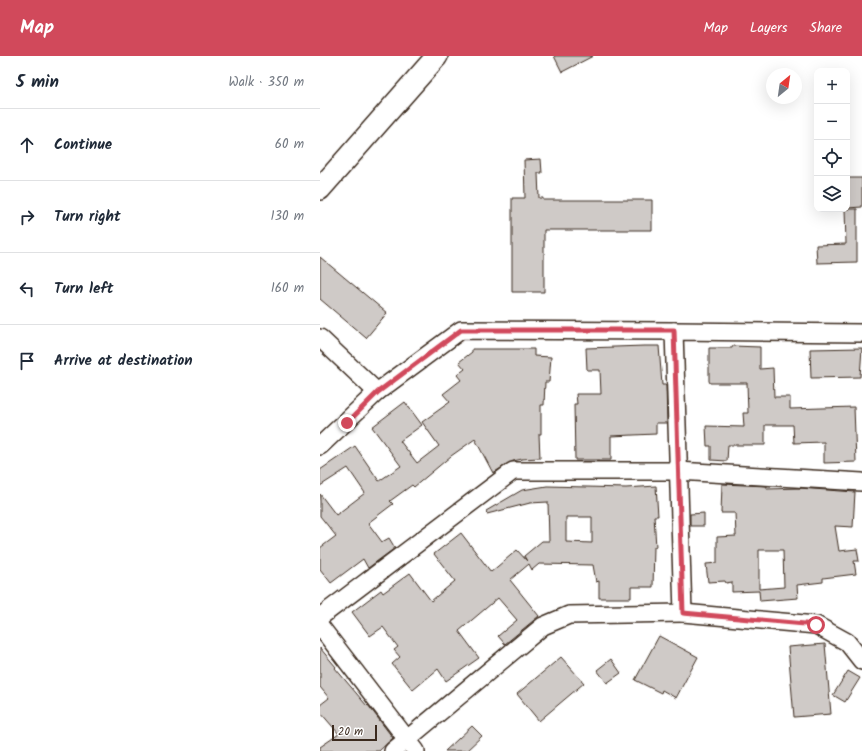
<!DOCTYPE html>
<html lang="en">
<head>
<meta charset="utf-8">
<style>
	:root { --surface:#fff; --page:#f2f2f3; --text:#1f2937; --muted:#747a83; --line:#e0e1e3; --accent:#d1495b }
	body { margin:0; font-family:Kalam,sans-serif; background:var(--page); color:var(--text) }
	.controls { position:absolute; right:12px; top:12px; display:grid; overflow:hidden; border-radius:8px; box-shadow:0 4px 16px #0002 }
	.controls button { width:36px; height:36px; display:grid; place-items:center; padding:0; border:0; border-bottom:1px solid var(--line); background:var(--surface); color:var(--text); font:20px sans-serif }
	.compass { position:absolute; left:446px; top:12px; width:36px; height:36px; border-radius:50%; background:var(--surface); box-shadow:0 4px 16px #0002; rotate:29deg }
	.scale { position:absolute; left:12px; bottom:10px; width:45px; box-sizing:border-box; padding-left:4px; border:2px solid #3b2a1e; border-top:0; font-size:11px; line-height:14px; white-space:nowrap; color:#3b2a1e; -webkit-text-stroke:3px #fff; paint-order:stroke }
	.stop { position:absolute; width:12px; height:12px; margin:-9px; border:3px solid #d1495b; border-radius:50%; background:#fff }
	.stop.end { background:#d1495b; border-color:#fff; box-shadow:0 1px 4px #0008 }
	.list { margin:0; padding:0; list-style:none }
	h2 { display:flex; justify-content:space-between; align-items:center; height:52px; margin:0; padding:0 16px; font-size:17px }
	h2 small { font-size:13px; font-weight:400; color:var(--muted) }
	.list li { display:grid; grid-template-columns:26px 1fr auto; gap:12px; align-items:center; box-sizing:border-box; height:72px; padding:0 16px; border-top:1px solid var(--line) }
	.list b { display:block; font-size:15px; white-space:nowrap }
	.list em { font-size:13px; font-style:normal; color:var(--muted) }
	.icon { flex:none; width:22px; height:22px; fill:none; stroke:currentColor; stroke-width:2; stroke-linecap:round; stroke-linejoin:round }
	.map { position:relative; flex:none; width:542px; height:695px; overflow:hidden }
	header { display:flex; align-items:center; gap:24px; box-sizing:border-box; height:56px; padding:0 20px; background:var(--accent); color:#fff }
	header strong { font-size:19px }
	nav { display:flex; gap:22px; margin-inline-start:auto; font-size:14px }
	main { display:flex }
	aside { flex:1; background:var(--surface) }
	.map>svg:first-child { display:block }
</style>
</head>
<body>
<header>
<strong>Map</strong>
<nav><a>Map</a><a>Layers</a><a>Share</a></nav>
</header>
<main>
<aside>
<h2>5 min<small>Walk · 350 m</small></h2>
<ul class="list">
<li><svg class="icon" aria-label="ahead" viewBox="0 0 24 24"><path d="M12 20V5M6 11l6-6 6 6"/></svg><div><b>Continue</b></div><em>60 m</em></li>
<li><svg class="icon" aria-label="right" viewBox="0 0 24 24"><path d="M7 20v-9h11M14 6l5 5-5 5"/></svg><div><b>Turn right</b></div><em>130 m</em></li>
<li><svg class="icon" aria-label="left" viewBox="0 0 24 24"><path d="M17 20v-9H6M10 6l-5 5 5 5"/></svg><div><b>Turn left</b></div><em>160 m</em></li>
<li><svg class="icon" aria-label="arrive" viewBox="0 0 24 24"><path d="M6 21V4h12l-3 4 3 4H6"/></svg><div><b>Arrive at destination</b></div></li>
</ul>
</aside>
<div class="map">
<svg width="542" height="695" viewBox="0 0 542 695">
	<rect width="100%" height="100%" fill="#fff"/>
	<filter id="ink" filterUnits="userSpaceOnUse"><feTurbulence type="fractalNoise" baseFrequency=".025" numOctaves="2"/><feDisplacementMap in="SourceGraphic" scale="8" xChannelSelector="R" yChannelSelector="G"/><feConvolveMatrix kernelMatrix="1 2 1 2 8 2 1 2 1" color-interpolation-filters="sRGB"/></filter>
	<g filter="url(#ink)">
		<g fill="#cfcac7" stroke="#3b2a1e" fill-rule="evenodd">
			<path d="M 234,0 L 273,0 L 242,16 Z"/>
			<path d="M 221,103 L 222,117 L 218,117 L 219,142 L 223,142 L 223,144 L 332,144 L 332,174 L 224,174 L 224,236 L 192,236 L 192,142 L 205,142 L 204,104 Z"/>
			<path d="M 527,122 L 542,122 L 542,151 L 527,152 Z"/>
			<path d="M 525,153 L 537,153 L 537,206 L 497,207 L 496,189 L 526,188 Z"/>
			<path d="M 0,201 L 67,257 L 46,282 L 0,243 Z"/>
			<path d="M 324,290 L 339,290 L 342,329 L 346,329 L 347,367 L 336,367 L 336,378 L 291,380 L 291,404 L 255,404 L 254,348 L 257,348 L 256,338 L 281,338 L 280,314 L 267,314 L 266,292 Z"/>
			<path d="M 413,290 L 440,291 L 440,313 L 453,312 L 454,341 L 470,341 L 470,353 L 534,351 L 536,406 L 504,407 L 504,386 L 474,387 L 473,369 L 445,369 L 445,389 L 408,389 L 407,405 L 391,404 L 391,390 L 387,390 L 386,370 L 424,371 L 423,357 L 428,357 L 427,327 L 390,327 L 389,325 L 389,292 L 412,292 Z"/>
			<path d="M 542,292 L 540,321 L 491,322 L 490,293 Z"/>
			<path d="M 152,293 L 214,293 L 214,300 L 231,301 L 229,326 L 225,326 L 224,349 L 221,349 L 221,378 L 219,378 L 220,402 L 202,403 L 193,405 L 173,417 L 155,383 L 131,400 L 94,431 L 92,429 L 70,445 L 73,448 L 48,467 L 62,486 L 69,482 L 75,492 L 48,512 L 43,503 L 11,527 L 0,513 L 0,492 L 16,480 L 0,460 L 0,438 L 16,459 L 45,437 L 28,412 L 0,430 L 0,414 L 35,390 L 59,425 L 81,410 L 52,371 L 85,346 L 102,369 L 80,385 L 97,407 L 119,390 L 102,366 L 130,346 L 123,338 L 141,324 L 137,319 L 145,313 L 139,306 L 152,296 Z"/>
			<path d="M 402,428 L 447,430 L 447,433 L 479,432 L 535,436 L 533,471 L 515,470 L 519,495 L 537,493 L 539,505 L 534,505 L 536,518 L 503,522 L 503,526 L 477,529 L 478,542 L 440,545 L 439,535 L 412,536 L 412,526 L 406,527 L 405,525 L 388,526 L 386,508 L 397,507 L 397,481 L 416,480 L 415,457 L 401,457 ZM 439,494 L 463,494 L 464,531 L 439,533 Z"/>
			<path d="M 227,430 L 306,432 L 336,430 L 338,460 L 334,460 L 336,491 L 334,491 L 333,531 L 311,531 L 311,542 L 279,542 L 279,525 L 276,526 L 273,509 L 219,508 L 212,514 L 209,508 L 190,524 L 219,560 L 185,588 L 178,580 L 197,564 L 178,542 L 139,575 L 159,602 L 126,625 L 118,613 L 93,634 L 72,608 L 80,601 L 74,594 L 78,591 L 63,571 L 50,580 L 32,556 L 61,534 L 63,537 L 90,517 L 111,545 L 135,525 L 114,498 L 141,477 L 171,516 L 197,494 L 207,505 L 204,500 L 222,485 L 229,485 L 228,446 L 210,447 L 167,458 L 166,455 L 202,434 ZM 246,461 L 272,461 L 272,487 L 246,486 Z"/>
			<path d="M 384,457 L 384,470 L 370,470 L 370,458 Z"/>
			<path d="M 339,580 L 378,601 L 356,642 L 342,634 L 341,637 L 315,624 Z"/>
			<path d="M 505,588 L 511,658 L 474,661 L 468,591 Z"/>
			<path d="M 0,592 L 16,611 L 15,612 L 47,650 L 48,649 L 73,682 L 59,695 L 0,695 L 0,691 L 19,678 L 0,656 L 0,649 L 9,642 L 0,631 Z"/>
			<path d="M 241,601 L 264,627 L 219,665 L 197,638 Z"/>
			<path d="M 291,603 L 301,617 L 287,627 L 277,614 Z"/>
			<path d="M 528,615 L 540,622 L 525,646 L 513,639 Z"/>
			<path d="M 152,670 L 162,680 L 146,695 L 125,695 Z"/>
		</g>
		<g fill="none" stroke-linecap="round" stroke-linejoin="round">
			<defs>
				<g id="minor">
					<path d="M 0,282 L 57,336"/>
					<path d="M 0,390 L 57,336 L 141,274 L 354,275"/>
					<path d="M 363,557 L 496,569 L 527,586 L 542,605"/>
					<path d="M 0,561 L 193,415 L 358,415 L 542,426"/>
					<path d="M 0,570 L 96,695"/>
					<path d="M 73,695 L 223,570 L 249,559 L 363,557 L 354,275 L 542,277"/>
				</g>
				<path id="major" d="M 0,133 L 117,0"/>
			</defs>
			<use href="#minor" stroke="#3b2a1e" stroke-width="20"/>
			<use href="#major" stroke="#3b2a1e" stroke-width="24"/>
			<use href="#minor" stroke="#fff" stroke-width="17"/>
			<use href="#major" stroke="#fff" stroke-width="21"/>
		</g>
	</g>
	<g fill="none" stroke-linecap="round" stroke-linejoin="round" filter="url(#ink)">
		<path stroke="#d1495b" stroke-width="5" d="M 27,367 L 58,336 L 141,274 L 354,274 L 363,557 L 496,569"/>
	</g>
</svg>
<div class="controls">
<button>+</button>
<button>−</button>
<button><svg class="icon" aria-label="locate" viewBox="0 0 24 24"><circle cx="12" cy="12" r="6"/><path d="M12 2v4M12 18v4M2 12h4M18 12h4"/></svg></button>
<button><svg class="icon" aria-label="layers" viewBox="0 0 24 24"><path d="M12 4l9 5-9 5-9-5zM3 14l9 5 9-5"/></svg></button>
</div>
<svg class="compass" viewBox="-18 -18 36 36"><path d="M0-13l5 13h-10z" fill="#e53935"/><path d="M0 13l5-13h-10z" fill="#747a83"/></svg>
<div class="scale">20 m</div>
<div class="stop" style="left:496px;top:569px"></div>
<div class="stop end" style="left:27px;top:367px"></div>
</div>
</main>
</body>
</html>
